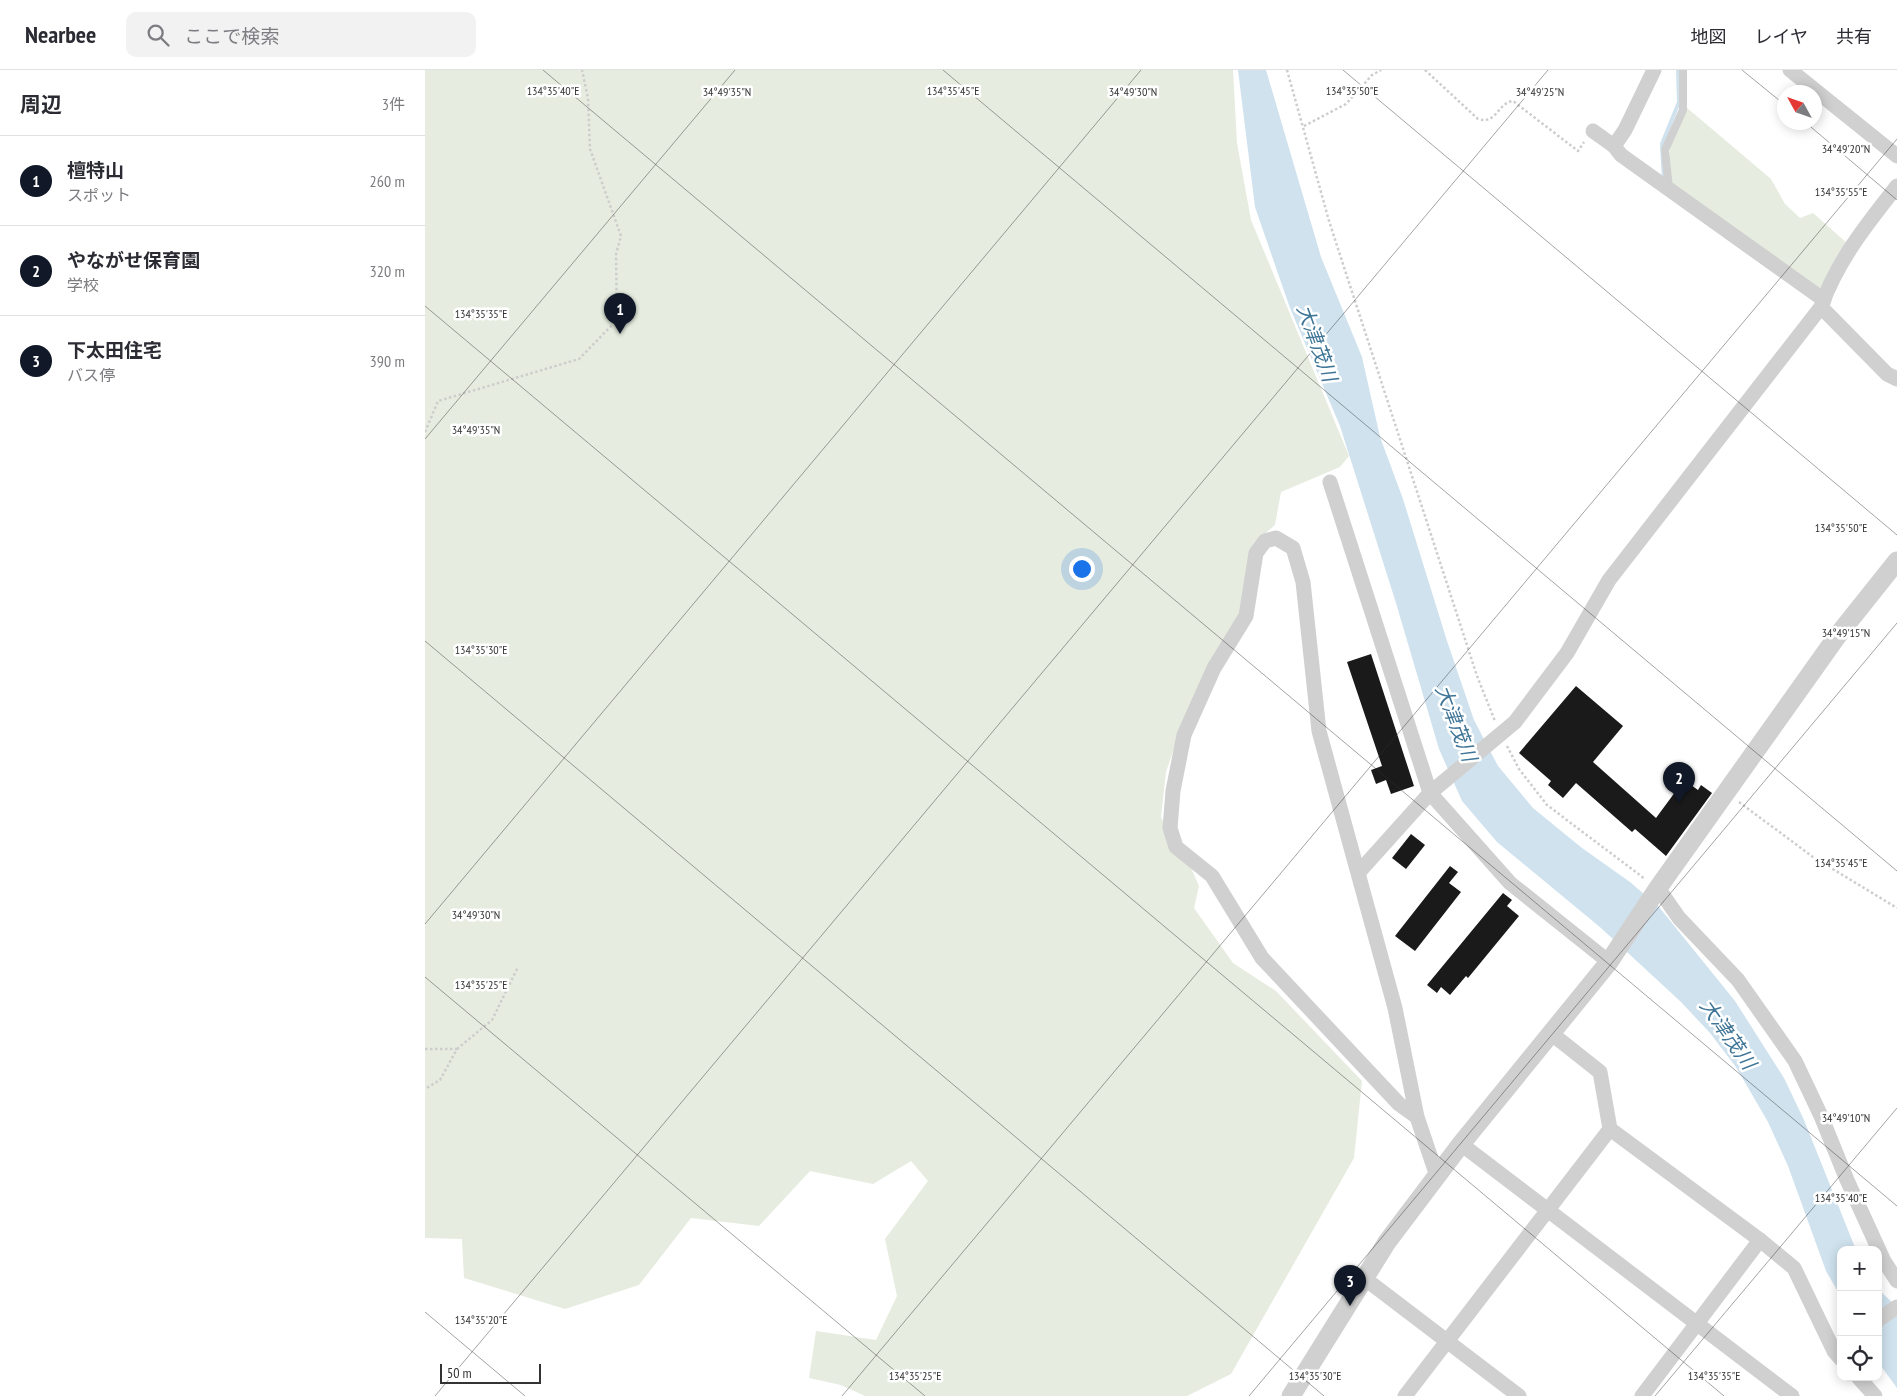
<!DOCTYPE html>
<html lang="ja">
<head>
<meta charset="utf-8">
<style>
	:root { --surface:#fff; --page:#f2f2f3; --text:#2b2b33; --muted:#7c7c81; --line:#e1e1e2; --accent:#111827 }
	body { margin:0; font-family:"PT Sans Narrow","Noto Sans JP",sans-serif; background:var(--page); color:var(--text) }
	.controls { position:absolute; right:15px; bottom:15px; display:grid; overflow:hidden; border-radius:10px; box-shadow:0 2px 12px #0003 }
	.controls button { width:45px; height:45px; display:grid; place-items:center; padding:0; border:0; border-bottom:1px solid var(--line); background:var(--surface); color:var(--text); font:25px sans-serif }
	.compass { position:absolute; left:1352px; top:15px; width:45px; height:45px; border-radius:50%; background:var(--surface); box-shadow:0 2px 12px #0003; rotate:310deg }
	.scale { position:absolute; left:15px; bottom:12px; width:101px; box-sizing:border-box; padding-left:5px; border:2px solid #333; border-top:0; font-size:14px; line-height:18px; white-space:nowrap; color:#333; -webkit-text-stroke:4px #fff; paint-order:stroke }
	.you { position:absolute; left:656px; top:498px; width:18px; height:18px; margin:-12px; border:4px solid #fff; border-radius:50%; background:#1a73e8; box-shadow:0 0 0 8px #1a73e833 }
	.badge { display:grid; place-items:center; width:32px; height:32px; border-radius:50%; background:var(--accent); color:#fff; font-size:16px; font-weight:700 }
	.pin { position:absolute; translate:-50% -41px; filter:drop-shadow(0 1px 2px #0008) }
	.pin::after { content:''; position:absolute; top:26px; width:18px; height:15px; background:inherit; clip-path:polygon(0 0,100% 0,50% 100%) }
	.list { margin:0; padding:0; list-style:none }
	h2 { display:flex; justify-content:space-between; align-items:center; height:65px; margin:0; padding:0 20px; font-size:21px }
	h2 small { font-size:16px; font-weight:400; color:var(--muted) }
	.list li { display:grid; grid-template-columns:32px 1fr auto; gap:15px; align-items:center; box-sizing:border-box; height:90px; padding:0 20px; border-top:1px solid var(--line) }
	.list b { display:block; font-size:19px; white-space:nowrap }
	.list p { margin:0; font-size:16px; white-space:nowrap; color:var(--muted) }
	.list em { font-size:16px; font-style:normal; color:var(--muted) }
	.icon { flex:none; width:28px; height:28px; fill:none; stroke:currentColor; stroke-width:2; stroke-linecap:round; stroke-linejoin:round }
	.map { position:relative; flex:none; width:1472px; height:1326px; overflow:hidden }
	header { display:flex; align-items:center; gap:30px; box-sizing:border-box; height:70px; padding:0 25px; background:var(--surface); border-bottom:1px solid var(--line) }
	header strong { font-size:24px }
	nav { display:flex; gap:28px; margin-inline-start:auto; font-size:18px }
	.search { width:350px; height:45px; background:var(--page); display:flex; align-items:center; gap:12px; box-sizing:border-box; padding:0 18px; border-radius:10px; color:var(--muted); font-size:19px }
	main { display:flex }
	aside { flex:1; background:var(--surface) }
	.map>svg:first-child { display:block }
</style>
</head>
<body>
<header>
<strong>Nearbee</strong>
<div class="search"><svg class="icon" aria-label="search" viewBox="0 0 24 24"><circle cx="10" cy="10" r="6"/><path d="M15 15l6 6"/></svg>ここで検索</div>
<nav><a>地図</a><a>レイヤ</a><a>共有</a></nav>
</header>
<main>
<aside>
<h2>周辺<small>3件</small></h2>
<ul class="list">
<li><span class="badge">1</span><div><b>檀特山</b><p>スポット</p></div><em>260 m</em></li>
<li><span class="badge">2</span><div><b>やながせ保育園</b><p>学校</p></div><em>320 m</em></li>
<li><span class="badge">3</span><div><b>下太田住宅</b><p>バス停</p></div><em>390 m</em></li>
</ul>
</aside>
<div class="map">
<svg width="1472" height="1326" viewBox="0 0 1472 1326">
	<rect width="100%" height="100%" fill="#fff"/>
	<g fill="#e6ecdf">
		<path d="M 0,0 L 808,0 L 812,73 L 826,150 L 924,386 L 915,397 L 856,422 L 850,455 L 828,474 L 817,539 L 761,643 L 741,702 L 736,747 L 746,770 L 756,775 L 774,816 L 769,838 L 808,893 L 851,921 L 937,1011 L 929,1088 L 806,1304 L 762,1326 L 440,1326 L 416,1315 L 384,1308 L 391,1261 L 451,1270 L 472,1226 L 460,1169 L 503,1111 L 486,1091 L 448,1114 L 385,1101 L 334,1156 L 266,1148 L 214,1215 L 140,1239 L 39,1208 L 37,1169 L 0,1168 Z"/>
		<path d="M 1261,37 L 1346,109 L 1360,134 L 1375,148 L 1388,143 L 1423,174 L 1394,221 L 1245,115 C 1242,79 1245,70 1261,37 Z"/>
	</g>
	<g fill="#cfe2ee">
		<path d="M 813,0 L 841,0 L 896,187 L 937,287 L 955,367 L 978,429 L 1022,571 L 1049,650 L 1073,696 L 1108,738 L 1157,778 L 1205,812 L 1234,837 L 1310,931 L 1359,1008 L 1379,1050 L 1431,1180 L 1416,1180 L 1416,1227 L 1401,1201 L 1363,1096 L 1343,1052 L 1311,997 L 1285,963 L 1256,932 L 1176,858 L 1072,772 L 1037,731 L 1014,679 L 971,533 L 915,356 L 865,238 L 830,137 Z"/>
		<path d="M 1453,1219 L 1472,1237 L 1472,1318 L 1453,1292 Z"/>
	</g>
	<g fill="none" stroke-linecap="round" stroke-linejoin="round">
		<path stroke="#cfe2ee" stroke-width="4" d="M 1239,111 L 1237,74 L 1254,32 L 1253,0"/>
	</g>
	<g fill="#1a1a1a">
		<path d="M 946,584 L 989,716 L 966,724 L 961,710 L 951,714 L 946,700 L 957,696 L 922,592 Z"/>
		<path d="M 1151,616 L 1198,656 L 1168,692 L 1231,748 L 1259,710 L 1273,720 L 1276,715 L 1287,723 L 1241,786 L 1210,759 L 1207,762 L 1151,713 L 1138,728 L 1123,715 L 1126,711 L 1094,683 Z"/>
		<path d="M 986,764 L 1000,775 L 981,799 L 967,788 Z"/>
		<path d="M 1025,796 L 1033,802 L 1024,813 L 1036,822 L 990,881 L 970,866 Z"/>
		<path d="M 1078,823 L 1087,830 L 1082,836 L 1094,846 L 1043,908 L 1041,906 L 1025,925 L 1016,917 L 1012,923 L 1002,915 Z"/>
	</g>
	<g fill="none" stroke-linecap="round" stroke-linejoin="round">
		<g stroke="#cdcdcd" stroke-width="2.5" stroke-dasharray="2.5 2.5" stroke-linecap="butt">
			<path d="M 862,0 L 904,151 L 1052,606 L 1070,651"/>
			<path d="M 1000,0 L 1053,49 C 1072,55 1072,33 1088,31 L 1153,81 L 1159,72"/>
			<path d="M 879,56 L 921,34 L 947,5 L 956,0"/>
			<path d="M 0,362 L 13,331 L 154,289 L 192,250 L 191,184 L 196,166 L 165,79 L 163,28 L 157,0"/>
			<path d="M 1082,676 L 1094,699 L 1122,735 L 1220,809"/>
			<path d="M 1314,732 L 1388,787 L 1472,838"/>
			<path d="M 0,979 L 32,979 L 15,1010 L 0,1019"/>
			<path d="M 32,979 L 67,950 L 93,897"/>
		</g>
		<path stroke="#d0d0d0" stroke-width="8" d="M 1244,119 L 1240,80 L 1258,40 L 1258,0"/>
		<g stroke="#d0d0d0" stroke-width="15">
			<path d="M 1229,0 L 1200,60 L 1189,76 L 1196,85 L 1399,230"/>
			<path d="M 1365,0 L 1472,86"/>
			<path d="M 1168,61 L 1189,76"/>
			<path d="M 1396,237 L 1462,304 L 1472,309"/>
			<path d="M 905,412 L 1005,723 L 1085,813 L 1184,892"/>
			<path d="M 934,802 L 1005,723 L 1090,652 L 1142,583 L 1184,510 L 1396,237 C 1412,191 1442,154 1472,116"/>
			<path d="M 1233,818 L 1254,848 L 1313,910 L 1370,991 L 1396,1046 L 1422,1110 L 1459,1191 L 1472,1211"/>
			<path d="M 1127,964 L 1175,1002 L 1185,1059 L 1335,1170 L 1369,1198 L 1409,1281 L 1416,1289"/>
			<path d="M 992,1047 L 974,1034 L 837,888 L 787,806 L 751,777 L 745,758 L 748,721 L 759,665 L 789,598 L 821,546 L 831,483 L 840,471 L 851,468 L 868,478 L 878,512 L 894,661 L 970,938 L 992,1047 L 1012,1106"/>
			<path d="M 1036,1074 L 1367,1326"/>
			<path d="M 939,1208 L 1094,1326"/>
			<path d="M 1453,1250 L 1472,1237"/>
			<path d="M 1433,1307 L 1450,1326"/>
			<path d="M 980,1326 L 1185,1059"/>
			<path d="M 1217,1326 L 1335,1170"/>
		</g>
		<path stroke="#d0d0d0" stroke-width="19" d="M 866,1326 L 962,1172 L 1036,1074 L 1184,892 L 1233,818 L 1413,565 L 1472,491"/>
	</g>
	<path fill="none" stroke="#333" stroke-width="1" stroke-opacity="0.45" d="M 118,0 L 1472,1136M 518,0 L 1472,801M 918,0 L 1472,465M 1317,0 L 1360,35M 1380,52 L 1472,130M 0,236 L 1299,1326M 0,369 L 310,0M 0,571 L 899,1326M 0,854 L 716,0M 0,907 L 500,1326M 0,1242 L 100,1326M 10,1326 L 1123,0M 417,1326 L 1472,69M 824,1326 L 1472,553M 1230,1326 L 1472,1038"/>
	<g text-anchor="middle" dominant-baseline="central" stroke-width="5" stroke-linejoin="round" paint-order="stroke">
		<g font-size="20" font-style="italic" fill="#3f7597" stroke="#fff">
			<text transform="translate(892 273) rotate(70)">大津茂川</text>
			<text transform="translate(1031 653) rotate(69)">大津茂川</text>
			<text transform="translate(1303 964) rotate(55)">大津茂川</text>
		</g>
	</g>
	<g font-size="12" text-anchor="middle" fill="#333" stroke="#fff" stroke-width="5" stroke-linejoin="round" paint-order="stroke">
		<text x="128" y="25">134°35'40"E</text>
		<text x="528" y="25">134°35'45"E</text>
		<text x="927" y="25">134°35'50"E</text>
		<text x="302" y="26">34°49'35"N</text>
		<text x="708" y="26">34°49'30"N</text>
		<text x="1115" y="26">34°49'25"N</text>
		<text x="1421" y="83">34°49'20"N</text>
		<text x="1416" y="126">134°35'55"E</text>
		<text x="56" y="248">134°35'35"E</text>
		<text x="51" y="364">34°49'35"N</text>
		<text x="1416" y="462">134°35'50"E</text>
		<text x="1421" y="567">34°49'15"N</text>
		<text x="56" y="584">134°35'30"E</text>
		<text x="1416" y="797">134°35'45"E</text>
		<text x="51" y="849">34°49'30"N</text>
		<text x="56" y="919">134°35'25"E</text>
		<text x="1421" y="1052">34°49'10"N</text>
		<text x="1416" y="1132">134°35'40"E</text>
		<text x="56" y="1254">134°35'20"E</text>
		<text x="490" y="1310">134°35'25"E</text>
		<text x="890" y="1310">134°35'30"E</text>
		<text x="1289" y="1310">134°35'35"E</text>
	</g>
</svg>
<div class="controls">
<button>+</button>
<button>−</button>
<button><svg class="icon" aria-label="locate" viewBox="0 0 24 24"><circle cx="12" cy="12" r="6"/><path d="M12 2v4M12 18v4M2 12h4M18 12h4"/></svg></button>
</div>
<svg class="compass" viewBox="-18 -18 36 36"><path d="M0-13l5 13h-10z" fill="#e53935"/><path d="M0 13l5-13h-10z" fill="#7c7c81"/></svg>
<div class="scale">50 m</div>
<div class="you"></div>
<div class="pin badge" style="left:195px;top:264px">1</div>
<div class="pin badge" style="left:1254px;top:733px">2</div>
<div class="pin badge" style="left:925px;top:1236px">3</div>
</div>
</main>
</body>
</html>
